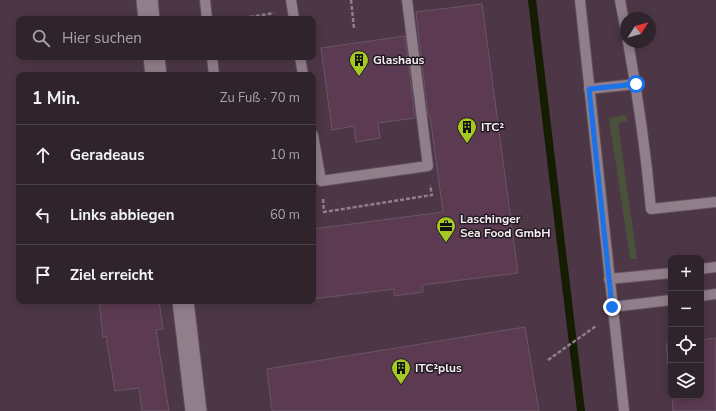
<!DOCTYPE html>
<html lang="de">
<head>
<meta charset="utf-8">
<style>
	:root { --surface:#30242c; --page:#3c3038; --text:#f1f3f6; --muted:#a8a4a9; --line:#4b4148 }
	body { margin:0; font-family:"Nunito Sans",sans-serif; background:var(--page); color:var(--text) }
	.controls { position:absolute; right:12px; bottom:12px; display:grid; overflow:hidden; border-radius:8px; box-shadow:0 2px 10px #0003 }
	.controls button { width:36px; height:36px; display:grid; place-items:center; padding:0; border:0; border-bottom:1px solid var(--line); background:var(--surface); color:var(--text); font:20px sans-serif }
	.compass { position:absolute; left:620px; top:12px; width:36px; height:36px; border-radius:50%; background:var(--surface); box-shadow:0 2px 10px #0003; rotate:54deg }
	.stop { position:absolute; width:12px; height:12px; margin:-9px; border:3px solid #1a73e8; border-radius:50%; background:#fff }
	.stop.end { background:#1a73e8; border-color:#fff; box-shadow:0 1px 4px #0008 }
	.list { margin:0; padding:0; list-style:none }
	h2 { display:flex; justify-content:space-between; align-items:center; height:52px; margin:0; padding:0 16px; font-size:17px }
	h2 small { font-size:13px; font-weight:400; color:var(--muted) }
	.list li { display:grid; grid-template-columns:26px 1fr auto; gap:12px; align-items:center; box-sizing:border-box; height:60px; padding:0 16px; border-top:1px solid var(--line) }
	.list b { display:block; font-size:15px; white-space:nowrap }
	.list em { font-size:13px; font-style:normal; color:var(--muted) }
	.icon { flex:none; width:22px; height:22px; fill:none; stroke:currentColor; stroke-width:2; stroke-linecap:round; stroke-linejoin:round }
	.map { position:relative; flex:none; width:716px; height:411px; overflow:hidden }
	.search { position:absolute; background:var(--surface); box-shadow:0 2px 10px #0003; left:16px; top:16px; width:300px; height:44px; display:flex; align-items:center; gap:10px; box-sizing:border-box; padding:0 14px; border-radius:8px; color:var(--muted); font-size:15px }
	.panel { position:absolute; background:var(--surface); box-shadow:0 2px 10px #0003; left:16px; top:72px; width:300px; height:232px; border-radius:8px }
	.map>svg:first-child { display:block }
</style>
</head>
<body>
<div class="map">
<svg width="716" height="411" viewBox="0 0 716 411">
	<rect width="100%" height="100%" fill="#40303b"/>
	<path fill="#4d3746" fill-rule="evenodd" d="M 0,0 L 716,0 L 716,411 L 0,411 ZM 626,18 L 650,18 L 650,42 L 626,42 ZM 19,19 L 313,19 L 313,57 L 19,57 ZM 19,75 L 313,75 L 313,301 L 19,301 ZM 671,258 L 701,258 L 701,396 L 671,396 Z"/>
	<path fill="#4b523c" d="M 626,115 L 627,121 L 618,123 L 637,259 L 630,259 L 609,118 Z"/>
	<g fill="none" stroke-linecap="round" stroke-linejoin="round">
		<path stroke="#151d00" stroke-width="8" d="M 532,0 L 581,411"/>
	</g>
	<g fill="#5c3b52" stroke="#685662">
		<path d="M 482,4 L 518,273 L 422,285 L 423,292 L 394,296 L 394,289 L 313,299 L 313,229 L 443,212 L 430,116 L 428,116 L 416,12 Z"/>
		<path d="M 405,36 L 415,118 L 378,123 L 380,138 L 356,142 L 354,126 L 332,130 L 321,48 Z"/>
		<path d="M 99,301 L 159,301 L 163,329 L 156,330 L 169,411 L 142,411 L 139,388 L 115,391 L 106,336 L 103,337 Z"/>
		<path d="M 525,327 L 539,411 L 272,411 L 267,369 Z"/>
		<path d="M 716,338 L 716,411 L 673,411 L 672,396 L 701,396 L 701,340 Z"/>
		<path d="M 671,343 L 671,391 L 666,344 Z"/>
	</g>
	<g fill="none" stroke-linecap="round" stroke-linejoin="round">
		<defs>
			<g id="service">
				<path d="M 205,0 L 207,19"/>
				<path d="M 291,0 L 294,19"/>
				<path d="M 580,0 L 624,411"/>
				<path d="M 620,0 L 626,32"/>
				<path d="M 628,42 C 638,97 646,153 651,209 L 716,202"/>
				<path d="M 212,57 L 214,75"/>
				<path d="M 300,57 L 303,75"/>
				<path d="M 589,89 L 636,84"/>
				<path d="M 313,135 L 321,181 L 428,166 L 407,0"/>
				<path d="M 701,269 L 716,267"/>
				<path d="M 609,279 L 671,273"/>
				<path d="M 701,296 L 716,294"/>
				<path d="M 612,307 L 671,300"/>
			</g>
			<g id="minor">
				<path d="M 147,0 L 149,19"/>
				<path d="M 154,57 L 156,75"/>
				<path d="M 183,301 L 196,411"/>
			</g>
		</defs>
		<use href="#service" stroke="#5d4f59" stroke-width="12"/>
		<use href="#minor" stroke="#5d4f59" stroke-width="23"/>
		<g stroke="#8f818a" stroke-width="2.5" stroke-dasharray="4 2" stroke-linecap="butt">
			<path d="M 351,0 L 354,28"/>
			<path d="M 238,19 L 274,13"/>
			<path d="M 323,199 L 324,212 L 432,195 L 430,185"/>
			<path d="M 548,360 L 596,326"/>
		</g>
		<use href="#service" stroke="#917e8b" stroke-width="10"/>
		<use href="#minor" stroke="#917e8b" stroke-width="21"/>
	</g>
	<g fill="none" stroke-linecap="round" stroke-linejoin="round">
		<path stroke="#1a73e8" stroke-width="5" d="M 612,307 L 589,89 L 636,84"/>
	</g>
	<defs>
		<symbol id="building-pin" viewBox="-11 -11 22 30"><path d="M0 17L-7.5 6A9.5 9.5 0 1 1 7.5 6Z" fill="#a5c823" stroke="#221b20"/><path d="M-4-6H4V6H1V3H-1V6H-4ZM-2.5-4.3h1.7v1.8h-1.7ZM.8-4.3h1.7v1.8H.8ZM-2.5-1h1.7V.8h-1.7ZM.8-1h1.7V.8H.8Z" fill="#111"/></symbol>
		<symbol id="office-pin" viewBox="-11 -11 22 30"><path d="M0 17L-7.5 6A9.5 9.5 0 1 1 7.5 6Z" fill="#a5c823" stroke="#221b20"/><path d="M-6-3h4V-5.5h4V-3h4V5H-6ZM-1-4.5V-3h2v-1.5ZM-6 0V1H6V0Z" fill="#111"/></symbol>
	</defs>
	<g fill-rule="evenodd">
		<use href="#building-pin" x="348" y="49" width="22" height="30"/>
		<use href="#building-pin" x="456" y="116" width="22" height="30"/>
		<use href="#office-pin" x="435" y="215" width="22" height="30"/>
		<use href="#building-pin" x="390" y="357" width="22" height="30"/>
	</g>
	<g text-anchor="middle" dominant-baseline="central" stroke-width="3" stroke-linejoin="round" paint-order="stroke">
		<g font-size="12" font-weight="bold" fill="#f8edf4" stroke="#221b20" text-anchor="start">
			<text x="373" y="60">Glashaus</text>
			<text x="481" y="127">ITC²</text>
			<text x="460" y="219">Laschinger<tspan x="460" dy="14">Sea Food GmbH</tspan></text>
			<text x="415" y="368">ITC²plus</text>
		</g>
	</g>
</svg>
<div class="controls">
<button>+</button>
<button>−</button>
<button><svg class="icon" aria-label="locate" viewBox="0 0 24 24"><circle cx="12" cy="12" r="6"/><path d="M12 2v4M12 18v4M2 12h4M18 12h4"/></svg></button>
<button><svg class="icon" aria-label="layers" viewBox="0 0 24 24"><path d="M12 4l9 5-9 5-9-5zM3 14l9 5 9-5"/></svg></button>
</div>
<svg class="compass" viewBox="-18 -18 36 36"><path d="M0-13l5 13h-10z" fill="#e53935"/><path d="M0 13l5-13h-10z" fill="#a8a4a9"/></svg>
<div class="stop" style="left:636px;top:84px"></div>
<div class="stop end" style="left:612px;top:307px"></div>
<div class="search"><svg class="icon" aria-label="search" viewBox="0 0 24 24"><circle cx="10" cy="10" r="6"/><path d="M15 15l6 6"/></svg>Hier suchen</div>
<section class="panel">
<h2>1 Min.<small>Zu Fuß · 70 m</small></h2>
<ul class="list">
<li><svg class="icon" aria-label="ahead" viewBox="0 0 24 24"><path d="M12 20V5M6 11l6-6 6 6"/></svg><div><b>Geradeaus</b></div><em>10 m</em></li>
<li><svg class="icon" aria-label="left" viewBox="0 0 24 24"><path d="M17 20v-9H6M10 6l-5 5 5 5"/></svg><div><b>Links abbiegen</b></div><em>60 m</em></li>
<li><svg class="icon" aria-label="arrive" viewBox="0 0 24 24"><path d="M6 21V4h12l-3 4 3 4H6"/></svg><div><b>Ziel erreicht</b></div></li>
</ul>
</section>
</div>
</body>
</html>
